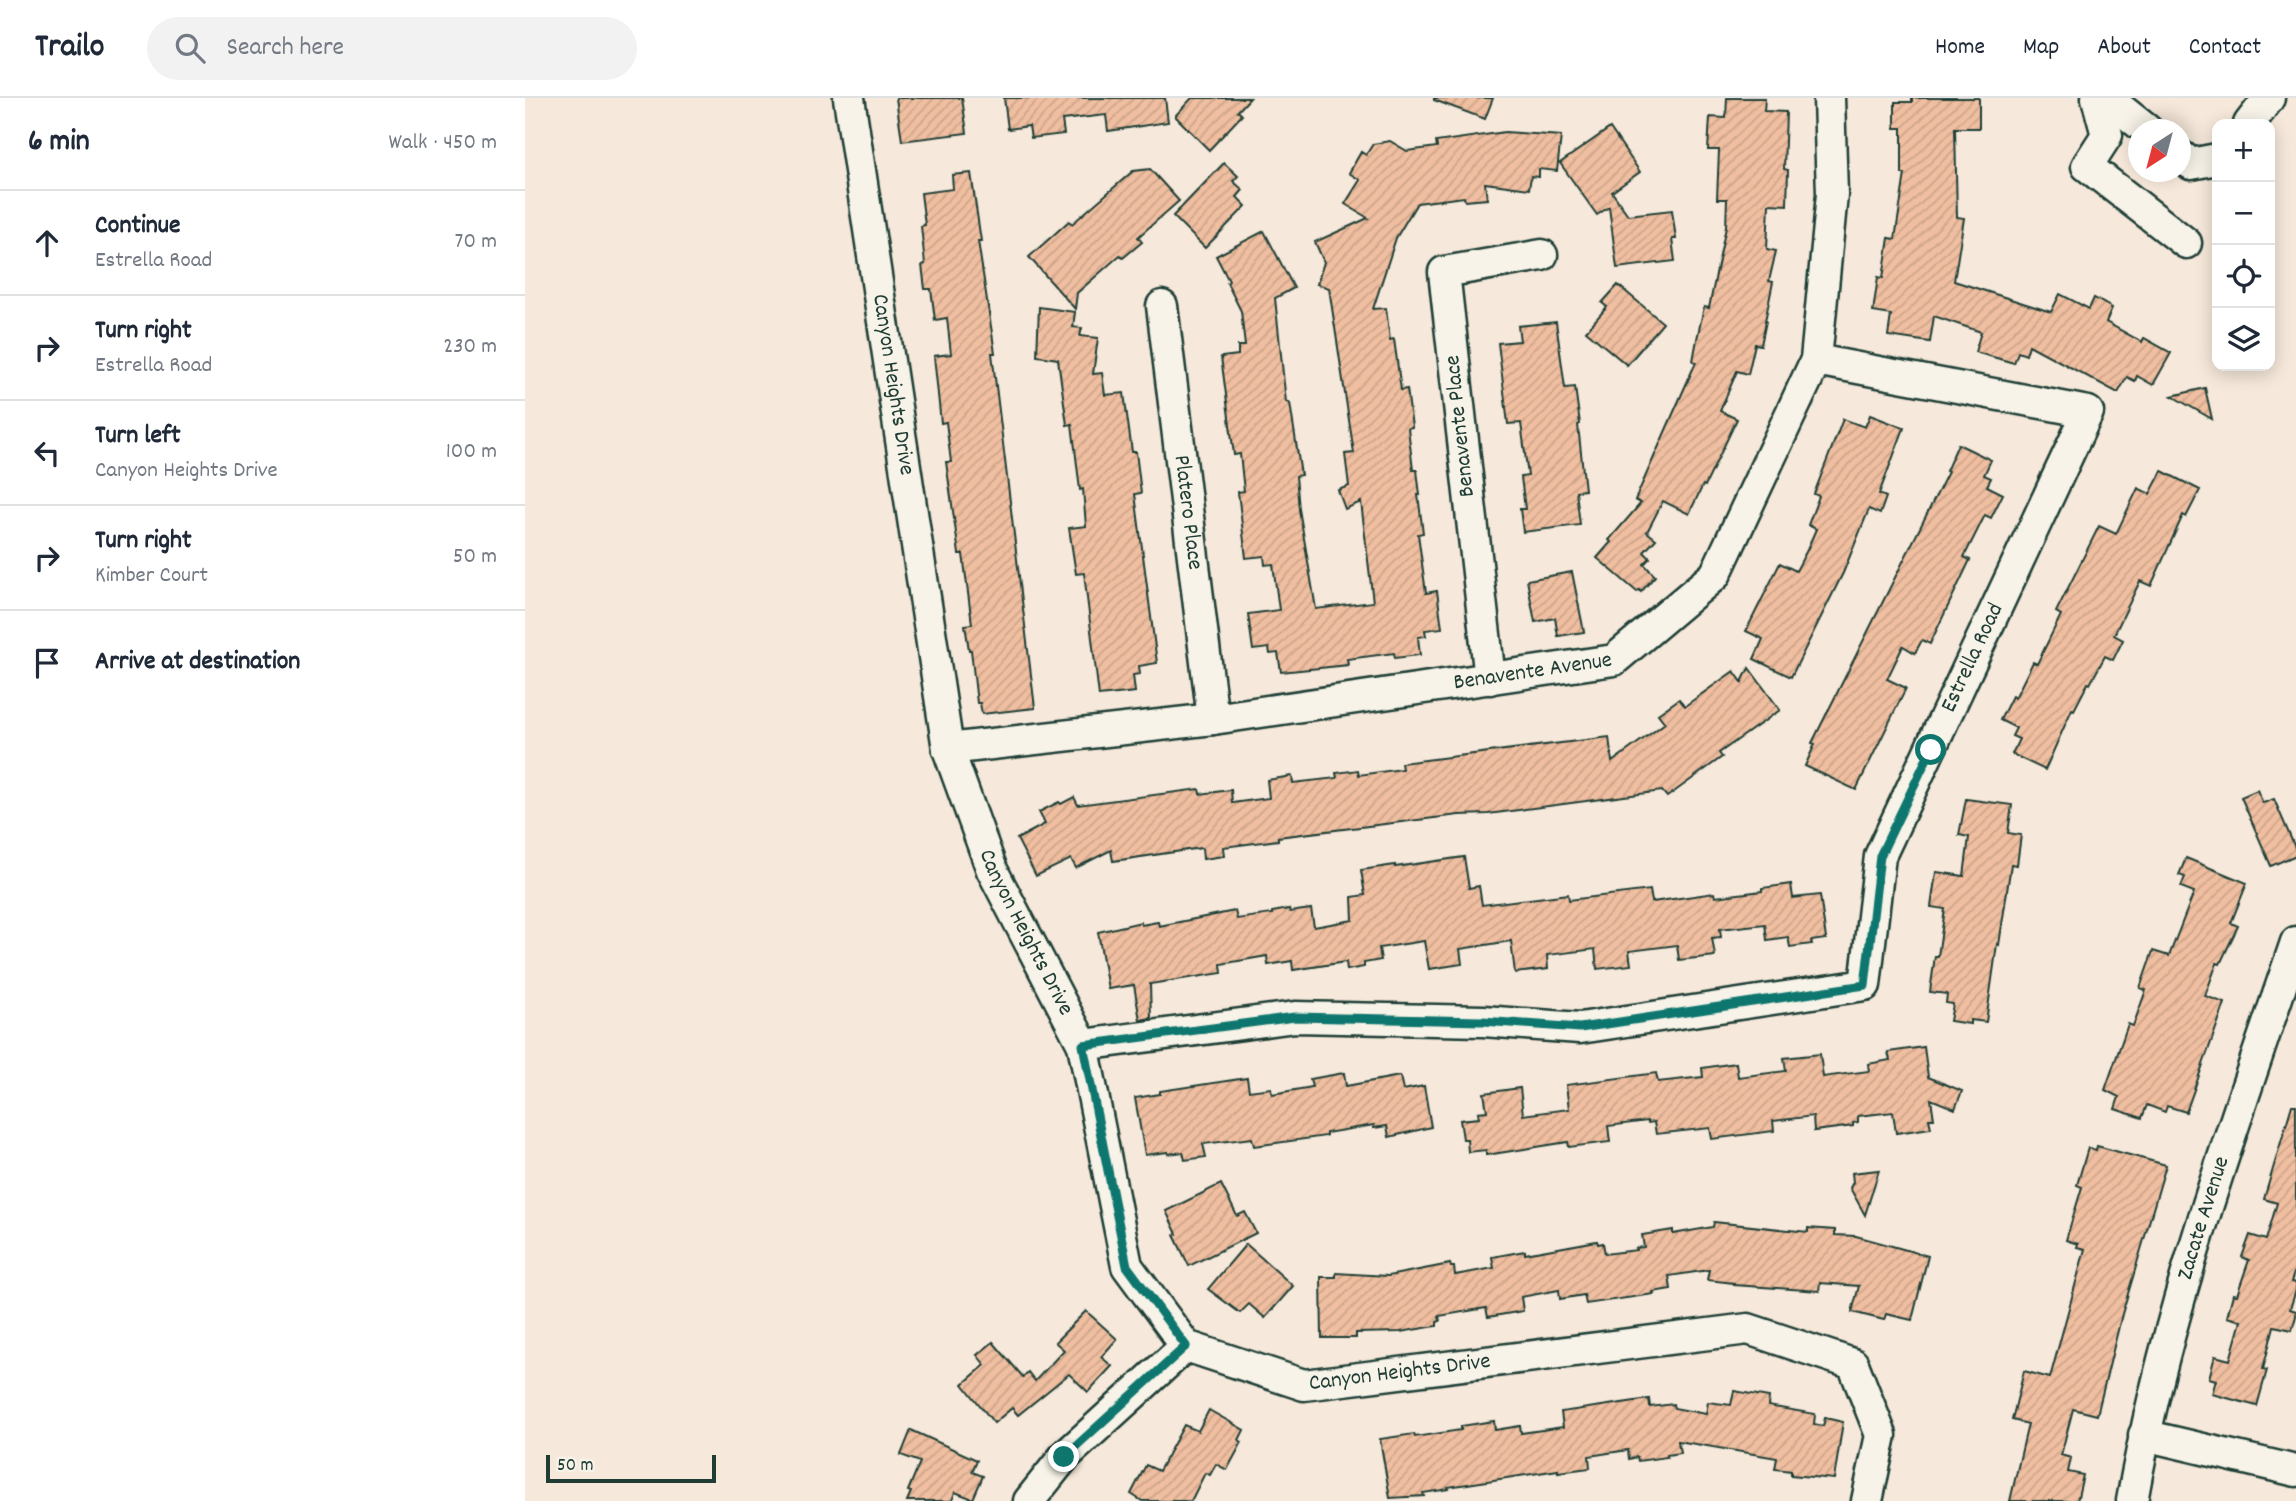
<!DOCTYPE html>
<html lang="en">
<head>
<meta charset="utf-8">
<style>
	:root { --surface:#fff; --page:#f2f2f3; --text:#1f2937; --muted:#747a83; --line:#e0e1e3 }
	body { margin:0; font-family:Dekko,sans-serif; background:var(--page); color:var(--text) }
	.controls { position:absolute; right:21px; top:21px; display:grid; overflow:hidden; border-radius:14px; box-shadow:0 4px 18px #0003 }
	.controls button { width:63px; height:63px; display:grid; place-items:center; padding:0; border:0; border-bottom:2px solid var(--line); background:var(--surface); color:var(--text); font:35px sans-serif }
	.compass { position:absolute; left:1603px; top:21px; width:63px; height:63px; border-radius:50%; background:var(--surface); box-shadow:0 4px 18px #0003; rotate:216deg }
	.scale { position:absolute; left:21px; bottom:18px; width:170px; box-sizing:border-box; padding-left:7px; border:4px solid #1f3d34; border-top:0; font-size:19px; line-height:24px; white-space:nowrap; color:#1f3d34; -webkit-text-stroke:5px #f7f3e8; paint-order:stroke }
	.stop { position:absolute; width:21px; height:21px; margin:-16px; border:5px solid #0f766e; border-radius:50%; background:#fff }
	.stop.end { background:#0f766e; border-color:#fff; box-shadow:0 2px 7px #0008 }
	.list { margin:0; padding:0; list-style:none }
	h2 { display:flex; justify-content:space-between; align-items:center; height:91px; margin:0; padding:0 28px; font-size:30px }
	h2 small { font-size:23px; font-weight:400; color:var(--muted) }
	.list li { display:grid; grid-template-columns:46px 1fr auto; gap:21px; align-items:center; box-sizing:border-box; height:105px; padding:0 28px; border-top:2px solid var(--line) }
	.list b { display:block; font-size:26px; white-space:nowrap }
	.list p { margin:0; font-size:23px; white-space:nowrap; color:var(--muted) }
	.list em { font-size:23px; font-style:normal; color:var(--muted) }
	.icon { flex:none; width:38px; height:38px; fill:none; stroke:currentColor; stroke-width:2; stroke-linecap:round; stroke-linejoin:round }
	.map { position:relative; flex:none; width:1771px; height:1403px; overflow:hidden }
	header { display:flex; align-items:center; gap:42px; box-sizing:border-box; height:98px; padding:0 35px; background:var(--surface); border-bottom:2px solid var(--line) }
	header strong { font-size:33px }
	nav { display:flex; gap:38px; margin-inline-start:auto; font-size:24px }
	.search { width:490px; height:63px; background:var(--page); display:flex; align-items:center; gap:18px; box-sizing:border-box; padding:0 24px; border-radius:38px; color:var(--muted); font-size:26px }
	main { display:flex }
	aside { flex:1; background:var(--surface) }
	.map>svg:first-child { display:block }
</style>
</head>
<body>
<header>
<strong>Trailo</strong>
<div class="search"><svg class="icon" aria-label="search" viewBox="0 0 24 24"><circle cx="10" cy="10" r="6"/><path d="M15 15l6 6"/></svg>Search here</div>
<nav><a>Home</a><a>Map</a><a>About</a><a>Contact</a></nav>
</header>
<main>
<aside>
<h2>6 min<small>Walk · 450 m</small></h2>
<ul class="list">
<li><svg class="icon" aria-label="ahead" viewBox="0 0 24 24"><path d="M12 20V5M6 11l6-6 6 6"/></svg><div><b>Continue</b><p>Estrella Road</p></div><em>70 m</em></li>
<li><svg class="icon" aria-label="right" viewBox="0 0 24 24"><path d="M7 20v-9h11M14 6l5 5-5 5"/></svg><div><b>Turn right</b><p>Estrella Road</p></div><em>230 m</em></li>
<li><svg class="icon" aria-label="left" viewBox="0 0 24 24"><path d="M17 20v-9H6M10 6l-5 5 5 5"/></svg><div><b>Turn left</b><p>Canyon Heights Drive</p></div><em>100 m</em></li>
<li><svg class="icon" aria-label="right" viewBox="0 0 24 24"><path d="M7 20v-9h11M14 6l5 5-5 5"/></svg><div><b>Turn right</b><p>Kimber Court</p></div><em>50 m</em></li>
<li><svg class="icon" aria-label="arrive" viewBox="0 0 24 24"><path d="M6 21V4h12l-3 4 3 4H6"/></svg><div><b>Arrive at destination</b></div></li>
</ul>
</aside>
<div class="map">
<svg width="1771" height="1403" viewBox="0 0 1771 1403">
	<defs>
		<pattern id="building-hatch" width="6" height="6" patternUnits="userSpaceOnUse" patternTransform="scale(1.75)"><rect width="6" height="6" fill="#f0bea0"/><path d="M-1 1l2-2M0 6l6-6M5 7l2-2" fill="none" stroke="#cda48a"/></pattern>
	</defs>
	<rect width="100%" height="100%" fill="#f6e8da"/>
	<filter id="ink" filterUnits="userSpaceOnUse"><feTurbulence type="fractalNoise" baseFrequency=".0143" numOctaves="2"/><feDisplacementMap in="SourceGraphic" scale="14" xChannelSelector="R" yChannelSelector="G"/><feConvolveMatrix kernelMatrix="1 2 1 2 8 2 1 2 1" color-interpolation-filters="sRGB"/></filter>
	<g filter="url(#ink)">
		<g fill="url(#building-hatch)" stroke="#1f3d34" stroke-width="2">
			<path d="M 371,0 L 437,0 L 442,35 L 377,43 Z"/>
			<path d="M 479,0 L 640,0 L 643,24 L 583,33 L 581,17 L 537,22 L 539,36 L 506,40 L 504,28 L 483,31 Z"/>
			<path d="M 667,0 L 725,0 L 713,13 L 717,17 L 684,52 L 650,18 Z"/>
			<path d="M 909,0 L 968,0 L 960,21 L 909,2 Z"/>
			<path d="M 1202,0 L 1240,0 L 1239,13 L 1261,14 L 1259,71 L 1263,72 L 1262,107 L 1244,106 L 1242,151 L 1251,153 L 1244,183 L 1248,184 L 1240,223 L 1241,223 L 1236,247 L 1230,246 L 1223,276 L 1212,273 L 1195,313 L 1212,321 L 1180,388 L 1178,387 L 1164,416 L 1138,403 L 1122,434 L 1131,441 L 1119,454 L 1125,460 L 1119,466 L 1130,478 L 1116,494 L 1114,492 L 1112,494 L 1072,460 L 1086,444 L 1084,442 L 1116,405 L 1110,402 L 1171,264 L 1168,263 L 1172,241 L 1179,209 L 1184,210 L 1201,129 L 1202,101 L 1192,101 L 1194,52 L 1183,52 L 1185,19 L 1201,20 Z"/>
			<path d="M 1387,0 L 1454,0 L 1454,30 L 1430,30 L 1432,119 L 1439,120 L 1429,183 L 1526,214 L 1535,196 L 1564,211 L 1569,200 L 1587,210 L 1581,224 L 1617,244 L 1619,240 L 1646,255 L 1628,287 L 1612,278 L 1610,283 L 1602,279 L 1593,295 L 1504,247 L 1501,257 L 1493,254 L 1489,265 L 1450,254 L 1456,234 L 1409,218 L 1405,244 L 1363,238 L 1366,217 L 1348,214 L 1353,179 L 1358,180 L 1364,140 L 1370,141 L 1380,76 L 1377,76 L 1377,30 L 1370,30 L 1370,4 L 1387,4 Z"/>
			<path d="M 1085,30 L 1115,74 L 1087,94 L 1103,117 L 1147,112 L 1151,141 L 1147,141 L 1150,163 L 1092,170 L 1084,109 L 1072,117 L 1035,65 Z"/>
			<path d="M 980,34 L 1036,38 L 1032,73 L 1014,71 L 1014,79 L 1006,78 L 1004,91 L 960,85 L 962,101 L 940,103 L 939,99 L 892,105 L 871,140 L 848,211 L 861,210 L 865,242 L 869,241 L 876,292 L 882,291 L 887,329 L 883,330 L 888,372 L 892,372 L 895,397 L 893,397 L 898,435 L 893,436 L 901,495 L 912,493 L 917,530 L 900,532 L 901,538 L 893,539 L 895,557 L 870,560 L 869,555 L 822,561 L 823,567 L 756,574 L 753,555 L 745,556 L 744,550 L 728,552 L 723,516 L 754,512 L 748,466 L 740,467 L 739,458 L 721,460 L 713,394 L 719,393 L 715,356 L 709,357 L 696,259 L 713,257 L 713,248 L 720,248 L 716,213 L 702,185 L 704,183 L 691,158 L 739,133 L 769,190 L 750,200 L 761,304 L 765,305 L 776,377 L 771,378 L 774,411 L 791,511 L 848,504 L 836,404 L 820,411 L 813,392 L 824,388 L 820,356 L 829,355 L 804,190 L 792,186 L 799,164 L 790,144 L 843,120 L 820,106 L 835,82 L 824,75 L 836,54 L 841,57 L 848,46 L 865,43 L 882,53 L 912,49 L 911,44 Z"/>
			<path d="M 699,65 L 713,78 L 708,83 L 718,92 L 712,99 L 721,108 L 680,150 L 648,118 Z"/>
			<path d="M 625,71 L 654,103 L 613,139 L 617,144 L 598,160 L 595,157 L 552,195 L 550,211 L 504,159 L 544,123 L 547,126 L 608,73 Z"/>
			<path d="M 446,75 L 456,143 L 453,143 L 470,255 L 467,255 L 510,610 L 457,616 L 455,605 L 452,605 L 446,552 L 444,552 L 440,527 L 447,526 L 438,456 L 434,456 L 421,364 L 426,364 L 421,324 L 416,325 L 409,258 L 426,256 L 422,220 L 410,222 L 406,191 L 400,191 L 397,167 L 400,166 L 396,128 L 400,127 L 396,95 L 428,91 L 427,77 Z"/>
			<path d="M 1093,187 L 1138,225 L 1102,267 L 1061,233 L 1082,209 L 1077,205 Z"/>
			<path d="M 514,209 L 550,214 L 548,229 L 557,230 L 555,238 L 573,240 L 568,276 L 577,275 L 580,297 L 599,295 L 607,354 L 611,354 L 616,395 L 610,396 L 632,565 L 614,568 L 615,576 L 608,577 L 610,594 L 574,598 L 559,475 L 551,476 L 544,430 L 561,428 L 558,391 L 555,392 L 547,326 L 542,327 L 533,261 L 512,258 Z"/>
			<path d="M 1031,224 L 1040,290 L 1050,289 L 1055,326 L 1053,327 L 1060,392 L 1051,393 L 1055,427 L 998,434 L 995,411 L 1000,411 L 996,379 L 1003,378 L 996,325 L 983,326 L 973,245 L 995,243 L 993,228 Z"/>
			<path d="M 1680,290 L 1687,321 L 1647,298 Z"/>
			<path d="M 1345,317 L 1379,330 L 1354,396 L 1361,399 L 1355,416 L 1344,411 L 1318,475 L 1266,579 L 1229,561 L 1238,541 L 1221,533 L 1255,465 L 1271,473 L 1282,452 L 1291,431 L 1283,427 L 1294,398 L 1289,396 L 1318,321 L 1340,329 Z"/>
			<path d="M 1433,346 L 1466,362 L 1459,377 L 1466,380 L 1462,388 L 1478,396 L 1466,420 L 1460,417 L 1439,459 L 1445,462 L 1405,546 L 1397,542 L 1390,555 L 1378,548 L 1362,581 L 1381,590 L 1331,692 L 1280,668 L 1290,646 L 1287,645 L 1423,374 L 1421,373 Z"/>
			<path d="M 1637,373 L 1675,392 L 1661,419 L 1658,417 L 1626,488 L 1615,483 L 1589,537 L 1598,542 L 1588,562 L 1580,558 L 1565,586 L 1563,585 L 1549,612 L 1547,611 L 1520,672 L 1487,656 L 1494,641 L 1487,638 L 1491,630 L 1475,622 L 1487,598 L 1490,600 L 1508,564 L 1512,566 L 1536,517 L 1531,514 L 1574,428 L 1591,436 L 1613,390 L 1625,396 Z"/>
			<path d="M 1047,474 L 1059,534 L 1033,538 L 1030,520 L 1010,524 L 1002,482 Z"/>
			<path d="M 1224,570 L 1255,612 L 1194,655 L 1197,659 L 1142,699 L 1137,693 L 963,716 L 934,717 L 753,739 L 753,742 L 698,749 L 699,758 L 678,761 L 677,750 L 588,763 L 586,752 L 551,770 L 546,761 L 511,778 L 492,741 L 520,726 L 514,714 L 534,704 L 536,706 L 549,699 L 553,707 L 674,691 L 675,696 L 706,692 L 707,705 L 744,700 L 742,682 L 767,678 L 768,685 L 812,680 L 811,675 L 833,672 L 834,677 L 877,671 L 876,665 L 1084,639 L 1087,664 L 1140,625 L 1133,616 L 1154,601 L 1160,608 L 1209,573 L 1217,584 Z"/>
			<path d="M 1732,692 L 1738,705 L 1749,701 L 1771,752 L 1771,757 L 1746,768 L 1716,699 Z"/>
			<path d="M 1441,701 L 1487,707 L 1483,735 L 1496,737 L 1492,767 L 1486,766 L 1474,847 L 1472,846 L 1461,924 L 1445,922 L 1445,926 L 1425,923 L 1428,906 L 1421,905 L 1422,896 L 1405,894 L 1410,858 L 1413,858 L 1420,811 L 1406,809 L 1411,774 L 1439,778 L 1444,739 L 1434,737 Z"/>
			<path d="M 939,759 L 944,790 L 954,788 L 957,807 L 1043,796 L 1044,802 L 1125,792 L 1127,804 L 1189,795 L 1190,799 L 1237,793 L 1237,790 L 1266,786 L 1268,800 L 1295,797 L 1301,841 L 1286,843 L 1287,846 L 1265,849 L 1263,839 L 1242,842 L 1240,826 L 1195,831 L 1196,839 L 1187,840 L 1190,858 L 1154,862 L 1152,847 L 1104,853 L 1106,867 L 1072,871 L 1070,851 L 1022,857 L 1023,871 L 990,875 L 986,843 L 935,851 L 937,866 L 904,871 L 899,843 L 854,850 L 856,862 L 839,865 L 839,869 L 822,872 L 821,864 L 768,872 L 767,863 L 743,867 L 742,858 L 696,866 L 697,875 L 625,886 L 626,920 L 615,922 L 609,887 L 583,891 L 573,834 L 616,824 L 616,827 L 633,824 L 634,828 L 710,813 L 712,821 L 747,816 L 747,814 L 764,811 L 765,814 L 786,811 L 789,829 L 828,822 L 827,799 L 840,797 L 836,772 L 870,767 L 870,769 Z"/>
			<path d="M 1661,760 L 1722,785 L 1706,825 L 1713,828 L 1695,866 L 1692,865 L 1680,898 L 1700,905 L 1661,1014 L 1642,1008 L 1640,1014 L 1622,1007 L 1617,1020 L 1590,1011 L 1594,999 L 1580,992 L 1603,926 L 1608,928 L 1621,892 L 1615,890 L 1628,853 L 1644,858 L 1669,794 L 1656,789 L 1660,779 L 1654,777 Z"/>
			<path d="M 1399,949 L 1403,979 L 1437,993 L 1430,1011 L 1406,1001 L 1409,1021 L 1404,1021 L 1406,1030 L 1371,1035 L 1368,1014 L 1333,1018 L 1333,1024 L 1328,1025 L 1328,1028 L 1289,1033 L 1288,1018 L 1248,1023 L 1249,1033 L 1187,1041 L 1185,1030 L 1131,1036 L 1129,1024 L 1123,1025 L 1122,1023 L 1083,1028 L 1085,1044 L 1044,1049 L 1043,1044 L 961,1057 L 961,1052 L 943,1054 L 942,1041 L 938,1041 L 935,1022 L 954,1020 L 953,1014 L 962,1013 L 959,995 L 995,990 L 998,1017 L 1044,1011 L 1041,987 L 1131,975 L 1133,984 L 1178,979 L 1177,970 L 1211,965 L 1213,979 L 1261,973 L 1259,960 L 1295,956 L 1298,979 L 1344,973 L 1343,966 L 1365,962 L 1363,954 Z"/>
			<path d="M 819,975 L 821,988 L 875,978 L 878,992 L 899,988 L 906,1029 L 864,1039 L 862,1028 L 849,1030 L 849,1027 L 801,1035 L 801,1038 L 729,1048 L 727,1040 L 678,1046 L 681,1059 L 660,1062 L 658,1054 L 643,1056 L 643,1054 L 620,1057 L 610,1000 L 635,996 L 635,993 L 722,980 L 724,993 L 746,990 L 747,996 L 787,989 L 785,981 Z"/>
			<path d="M 1767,1007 L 1771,1007 L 1771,1169 L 1766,1184 L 1771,1185 L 1771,1192 L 1765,1211 L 1771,1213 L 1771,1218 L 1767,1232 L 1749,1228 L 1738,1271 L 1742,1272 L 1732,1308 L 1687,1296 L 1691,1282 L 1684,1280 L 1690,1258 L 1705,1262 L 1716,1223 L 1702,1219 L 1708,1196 L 1712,1197 L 1724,1162 L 1717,1159 L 1725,1137 L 1741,1142 L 1752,1105 L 1739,1101 Z"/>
			<path d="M 1572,1048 L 1641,1067 L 1597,1216 L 1572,1317 L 1548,1311 L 1536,1357 L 1546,1360 L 1543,1374 L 1558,1377 L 1552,1403 L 1485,1403 L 1503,1326 L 1487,1322 L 1499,1273 L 1525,1280 L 1560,1151 L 1552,1149 L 1553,1146 L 1541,1142 L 1557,1089 L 1552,1087 L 1563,1050 L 1571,1052 Z"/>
			<path d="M 1354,1072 L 1340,1117 L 1325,1090 L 1328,1084 L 1327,1075 Z"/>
			<path d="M 696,1086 L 712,1118 L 720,1114 L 731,1135 L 664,1168 L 649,1137 L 652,1136 L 641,1113 Z"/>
			<path d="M 1189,1124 L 1283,1134 L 1283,1130 L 1310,1132 L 1310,1137 L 1331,1138 L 1403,1158 L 1387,1222 L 1361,1216 L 1359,1222 L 1327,1214 L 1334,1188 L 1295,1185 L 1294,1193 L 1209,1187 L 1209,1185 L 1182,1182 L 1184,1172 L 1144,1178 L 1146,1191 L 1128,1194 L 1129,1196 L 1061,1206 L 1059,1197 L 1035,1201 L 1034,1192 L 996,1199 L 998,1213 L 963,1219 L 961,1210 L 914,1218 L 915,1223 L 912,1224 L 912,1228 L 875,1234 L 831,1235 L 831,1240 L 797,1240 L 796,1179 L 811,1179 L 811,1175 L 863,1178 L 925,1166 L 926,1169 L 929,1169 L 930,1177 L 969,1170 L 967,1159 L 1000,1153 L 1000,1156 L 1072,1143 L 1073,1146 L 1078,1145 L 1080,1156 L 1112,1152 L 1111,1150 L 1119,1149 L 1117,1137 L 1148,1132 L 1148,1136 L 1188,1129 Z"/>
			<path d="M 721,1146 L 768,1188 L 740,1220 L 724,1206 L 715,1215 L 683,1191 Z"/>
			<path d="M 561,1213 L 592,1241 L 576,1259 L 587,1268 L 563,1294 L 544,1276 L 493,1317 L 487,1310 L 469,1325 L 438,1286 L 460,1267 L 452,1257 L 468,1244 L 498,1279 L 503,1274 L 510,1283 L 539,1252 L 530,1244 Z"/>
			<path d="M 1209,1293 L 1244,1299 L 1243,1308 L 1290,1316 L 1289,1326 L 1298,1328 L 1300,1320 L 1318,1324 L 1309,1381 L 1266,1377 L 1266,1373 L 1250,1371 L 1252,1360 L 1153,1343 L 1155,1355 L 1142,1357 L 1142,1359 L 1113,1363 L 1112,1359 L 1104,1361 L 1103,1352 L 1064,1358 L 1065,1370 L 1033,1374 L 1033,1372 L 923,1389 L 924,1391 L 898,1395 L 899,1398 L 865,1400 L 855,1341 L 889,1336 L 890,1339 L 936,1332 L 936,1328 L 969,1323 L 970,1332 L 995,1328 L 996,1335 L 1038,1329 L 1036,1314 L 1124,1301 L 1125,1309 L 1148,1306 L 1149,1310 L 1181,1316 L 1183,1304 L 1206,1307 Z"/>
			<path d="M 684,1312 L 719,1332 L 714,1342 L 717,1344 L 702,1372 L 691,1366 L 685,1377 L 680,1375 L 666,1403 L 617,1403 L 606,1396 L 621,1367 L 634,1373 L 659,1327 L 673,1333 Z"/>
			<path d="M 386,1332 L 452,1362 L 447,1374 L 458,1378 L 448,1401 L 430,1394 L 427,1403 L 382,1403 L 386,1394 L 383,1393 L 395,1364 L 376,1357 Z"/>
		</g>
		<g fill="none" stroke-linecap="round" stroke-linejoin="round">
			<defs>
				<g id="minor">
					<path id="s1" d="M 324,0 L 423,651 L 467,772 L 558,947 L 602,1168 L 661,1248 L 779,1287 L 1223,1231 L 1328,1266 L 1356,1337 L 1342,1403"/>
					<path d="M 1572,0 L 1582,37 L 1562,68 L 1661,145"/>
					<path d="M 1582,0 L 1622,32"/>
					<path d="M 1724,26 L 1744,0"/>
					<path d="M 1656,58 L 1666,66 L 1692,61"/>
					<path id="s2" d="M 637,208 L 688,621"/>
					<path d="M 965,581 L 919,174 L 1017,157"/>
					<path id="s3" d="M 423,651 L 688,621 L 1089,562 L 1190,477 L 1291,262 L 1307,96 L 1304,0"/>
					<path id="s4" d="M 558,947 L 770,919 L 958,923 L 1055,930 L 1340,887 L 1355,758 L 1563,314 L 1291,262"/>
					<path d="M 1619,1337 L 1771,1373"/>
					<path d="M 504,1403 L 539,1359 L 661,1248"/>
					<path id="s5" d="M 1607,1403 C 1641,1212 1709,1027 1771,844"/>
				</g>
			</defs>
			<use href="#minor" stroke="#1f3d34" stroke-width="35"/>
			<use href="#minor" stroke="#f7f3e8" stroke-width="30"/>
		</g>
	</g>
	<g fill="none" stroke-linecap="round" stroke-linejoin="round" filter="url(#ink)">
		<path stroke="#0f766e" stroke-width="9" d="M 539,1359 L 661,1248 L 602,1168 L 558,947 L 770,919 L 958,923 L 1055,930 L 1340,887 L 1355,758 L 1406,652"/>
	</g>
	<g text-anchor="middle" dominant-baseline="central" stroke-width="7" stroke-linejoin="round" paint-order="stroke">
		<g font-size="23" fill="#1f3d34" stroke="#f7f3e8">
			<text stroke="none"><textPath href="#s1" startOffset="290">Canyon Heights Drive</textPath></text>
			<text transform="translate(936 328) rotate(-96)">Benavente Place</text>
			<text stroke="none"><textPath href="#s2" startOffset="208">Platero Place</textPath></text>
			<text stroke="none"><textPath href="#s4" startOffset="1136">Estrella Road</textPath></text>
			<text stroke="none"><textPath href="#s3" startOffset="590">Benavente Avenue</textPath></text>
			<text stroke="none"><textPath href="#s1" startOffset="858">Canyon Heights Drive</textPath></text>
			<text stroke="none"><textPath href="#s5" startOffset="292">Zacate Avenue</textPath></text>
			<text stroke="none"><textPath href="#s1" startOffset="1530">Canyon Heights Drive</textPath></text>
		</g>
	</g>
</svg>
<div class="controls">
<button>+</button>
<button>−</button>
<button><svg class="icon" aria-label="locate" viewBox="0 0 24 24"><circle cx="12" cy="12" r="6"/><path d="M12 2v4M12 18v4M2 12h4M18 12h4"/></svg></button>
<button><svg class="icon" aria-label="layers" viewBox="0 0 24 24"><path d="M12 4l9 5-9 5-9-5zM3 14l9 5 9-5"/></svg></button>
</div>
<svg class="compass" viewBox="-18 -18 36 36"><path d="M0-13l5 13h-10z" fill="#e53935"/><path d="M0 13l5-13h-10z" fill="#747a83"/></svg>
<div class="scale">50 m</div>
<div class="stop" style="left:1406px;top:652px"></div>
<div class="stop end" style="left:539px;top:1359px"></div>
</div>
</main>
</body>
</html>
